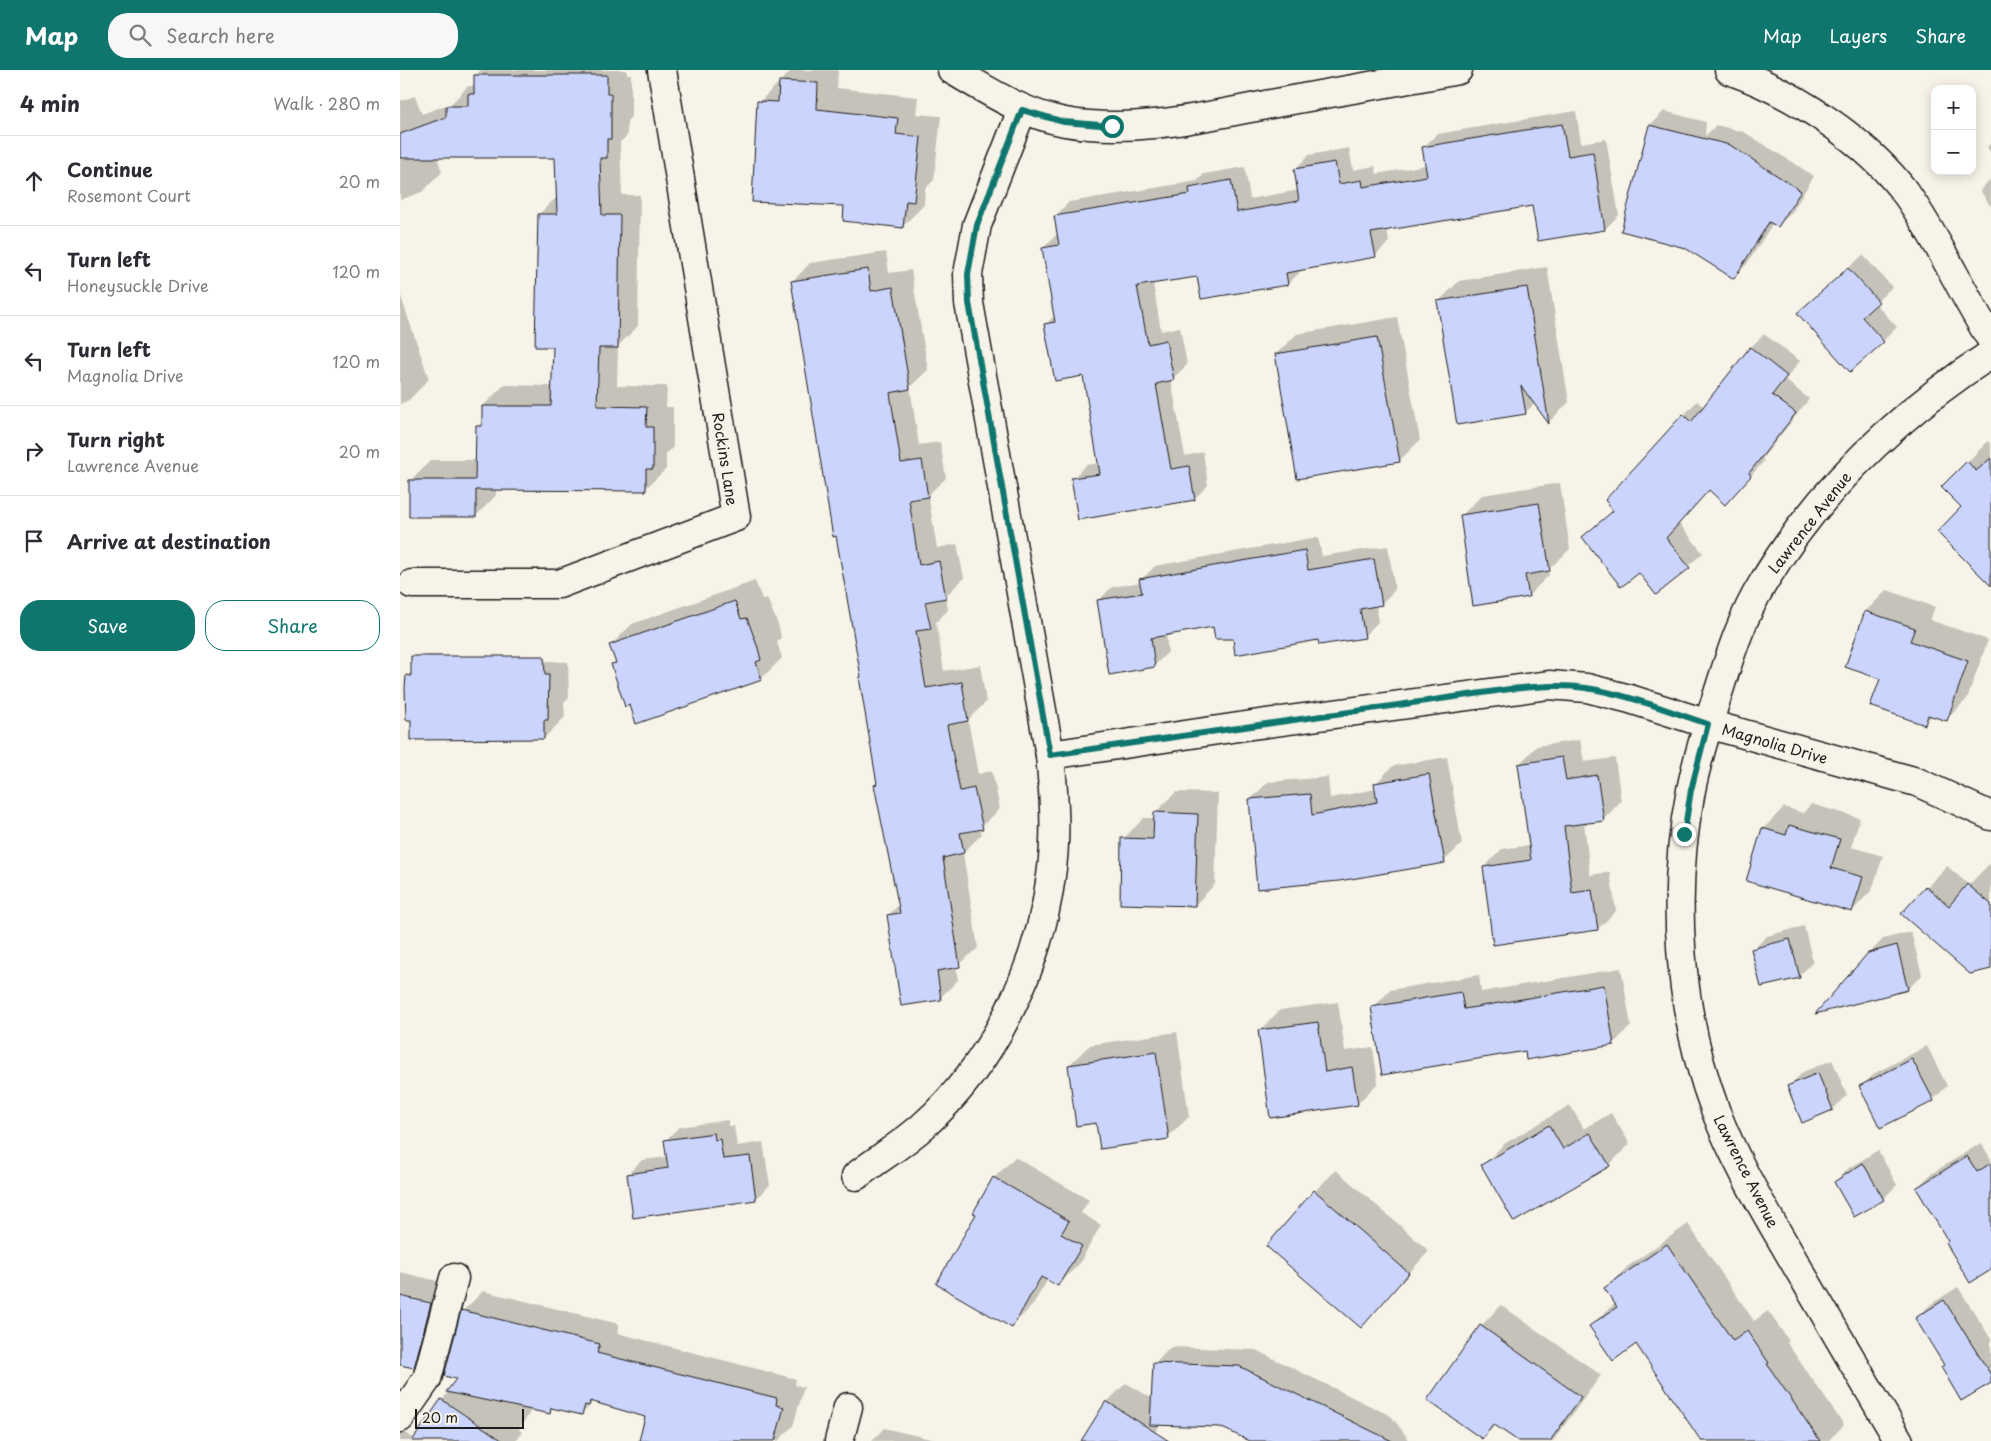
<!DOCTYPE html>
<html lang="en">
<head>
<meta charset="utf-8">
<style>
	:root { --surface:#fff; --page:#f7f7f7; --text:#2b2b33; --muted:#7c7c81; --line:#e1e1e2; --accent:#0f766e }
	body { margin:0; font-family:"Playpen Sans",sans-serif; background:var(--page); color:var(--text) }
	.controls { position:absolute; right:15px; top:15px; display:grid; overflow:hidden; border-radius:10px; box-shadow:0 2px 12px #0003 }
	.controls button { width:45px; height:45px; display:grid; place-items:center; padding:0; border:0; border-bottom:1px solid var(--line); background:var(--surface); color:var(--text); font:25px sans-serif }
	.scale { position:absolute; left:15px; bottom:12px; width:109px; box-sizing:border-box; padding-left:5px; border:2px solid #1c1c1c; border-top:0; font-size:14px; line-height:18px; white-space:nowrap; color:#1c1c1c; -webkit-text-stroke:4px #f7f3e8; paint-order:stroke }
	.stop { position:absolute; width:15px; height:15px; margin:-11px; border:4px solid #0f766e; border-radius:50%; background:#fff }
	.stop.end { background:#0f766e; border-color:#fff; box-shadow:0 1px 5px #0008 }
	.list { margin:0; padding:0; list-style:none }
	h2 { display:flex; justify-content:space-between; align-items:center; height:65px; margin:0; padding:0 20px; font-size:21px }
	h2 small { font-size:16px; font-weight:400; color:var(--muted) }
	.list li { display:grid; grid-template-columns:32px 1fr auto; gap:15px; align-items:center; box-sizing:border-box; height:90px; padding:0 20px; border-top:1px solid var(--line) }
	.list b { display:block; font-size:19px; white-space:nowrap }
	.list p { margin:0; font-size:16px; white-space:nowrap; color:var(--muted) }
	.list em { font-size:16px; font-style:normal; color:var(--muted) }
	.actions { display:flex; gap:10px; padding:15px 20px }
	.actions a { flex:1; padding:11px 0; border:1px solid var(--accent); border-radius:20px; text-align:center; font-size:18px; color:var(--accent) }
	.actions .main { background:var(--accent); color:#fff }
	.icon { flex:none; width:28px; height:28px; fill:none; stroke:currentColor; stroke-width:2; stroke-linecap:round; stroke-linejoin:round }
	.map { position:relative; flex:none; width:1591px; height:1371px; overflow:hidden }
	header { display:flex; align-items:center; gap:30px; box-sizing:border-box; height:70px; padding:0 25px; background:var(--accent); color:#fff }
	header strong { font-size:24px }
	nav { display:flex; gap:28px; margin-inline-start:auto; font-size:18px }
	.search { width:350px; height:45px; background:var(--page); display:flex; align-items:center; gap:12px; box-sizing:border-box; padding:0 18px; border-radius:20px; color:var(--muted); font-size:19px }
	main { display:flex }
	aside { flex:1; background:var(--surface) }
	.map>svg:first-child { display:block }
</style>
</head>
<body>
<header>
<strong>Map</strong>
<div class="search"><svg class="icon" aria-label="search" viewBox="0 0 24 24"><circle cx="10" cy="10" r="6"/><path d="M15 15l6 6"/></svg>Search here</div>
<nav><a>Map</a><a>Layers</a><a>Share</a></nav>
</header>
<main>
<aside>
<h2>4 min<small>Walk · 280 m</small></h2>
<ul class="list">
<li><svg class="icon" aria-label="ahead" viewBox="0 0 24 24"><path d="M12 20V5M6 11l6-6 6 6"/></svg><div><b>Continue</b><p>Rosemont Court</p></div><em>20 m</em></li>
<li><svg class="icon" aria-label="left" viewBox="0 0 24 24"><path d="M17 20v-9H6M10 6l-5 5 5 5"/></svg><div><b>Turn left</b><p>Honeysuckle Drive</p></div><em>120 m</em></li>
<li><svg class="icon" aria-label="left" viewBox="0 0 24 24"><path d="M17 20v-9H6M10 6l-5 5 5 5"/></svg><div><b>Turn left</b><p>Magnolia Drive</p></div><em>120 m</em></li>
<li><svg class="icon" aria-label="right" viewBox="0 0 24 24"><path d="M7 20v-9h11M14 6l5 5-5 5"/></svg><div><b>Turn right</b><p>Lawrence Avenue</p></div><em>20 m</em></li>
<li><svg class="icon" aria-label="arrive" viewBox="0 0 24 24"><path d="M6 21V4h12l-3 4 3 4H6"/></svg><div><b>Arrive at destination</b></div></li>
</ul>
<div class="actions"><a class="main">Save</a><a>Share</a></div>
</aside>
<div class="map">
<svg width="1591" height="1371" viewBox="0 0 1591 1371">
	<rect width="100%" height="100%" fill="#f7f3e8"/>
	<filter id="ink" filterUnits="userSpaceOnUse"><feTurbulence type="fractalNoise" baseFrequency=".02" numOctaves="2"/><feDisplacementMap in="SourceGraphic" scale="10" xChannelSelector="R" yChannelSelector="G"/><feConvolveMatrix kernelMatrix="1 2 1 2 8 2 1 2 1" color-interpolation-filters="sRGB"/></filter>
	<g filter="url(#ink)">
		<g fill="#0003">
			<path d="M 81,0 L 227,0 L 227,4 L 231,4 L 231,47 L 227,51 L 227,66 L 220,72 L 222,125 L 240,125 L 238,256 L 218,276 L 217,316 L 267,316 L 266,337 L 273,337 L 273,377 L 266,384 L 266,399 L 245,419 L 96,419 L 96,425 L 76,446 L 11,410 L 31,390 L 77,390 L 77,357 L 83,351 L 83,336 L 104,315 L 153,316 L 155,276 L 139,144 L 158,126 L 157,87 L 37,87 L 42,102 L 22,122 L 0,130 L 0,31 L 15,26 L 22,44 L 52,33 L 68,16 L 75,16 L 75,6 Z"/>
			<path d="M 392,0 L 438,0 L 437,18 L 518,27 L 516,44 L 541,46 L 534,110 L 525,119 L 524,135 L 503,156 L 446,135 L 359,32 Z"/>
			<path d="M 1176,41 L 1181,73 L 1206,69 L 1219,145 L 1205,159 L 1139,170 L 1133,134 L 987,160 L 989,172 L 975,186 L 902,200 L 888,214 L 798,206 L 753,213 L 761,261 L 780,257 L 787,295 L 771,310 L 785,386 L 803,382 L 808,415 L 794,429 L 672,409 L 686,395 L 700,393 L 684,304 L 646,254 L 655,245 L 643,178 L 657,164 L 655,146 L 669,132 L 797,111 L 804,104 L 845,97 L 850,129 L 899,120 L 895,99 L 909,85 L 949,78 L 953,100 L 975,96 L 977,104 L 1026,95 L 1023,78 L 1037,64 Z"/>
			<path d="M 1264,41 L 1306,52 L 1305,66 L 1316,55 L 1344,62 L 1414,106 L 1392,142 L 1378,156 L 1373,153 L 1347,194 L 1333,208 L 1285,177 L 1222,160 L 1250,55 Z"/>
			<path d="M 1591,73 L 1591,83 L 1587,77 Z"/>
			<path d="M 1591,109 L 1591,137 L 1580,120 Z"/>
			<path d="M 486,182 L 489,203 L 511,200 L 528,300 L 510,317 L 519,375 L 540,372 L 546,408 L 528,425 L 537,478 L 557,474 L 564,508 L 546,526 L 548,540 L 536,552 L 544,601 L 580,595 L 586,632 L 568,650 L 578,704 L 592,701 L 600,739 L 580,758 L 582,764 L 563,783 L 578,878 L 556,897 L 558,910 L 540,928 L 488,845 L 500,834 L 476,715 L 478,713 L 461,607 L 462,606 L 392,212 L 410,193 Z"/>
			<path d="M 1463,185 L 1492,217 L 1475,233 L 1497,257 L 1483,271 L 1413,229 Z"/>
			<path d="M 1147,197 L 1169,332 L 1149,352 L 1135,333 L 1125,343 L 1038,232 L 1059,211 Z"/>
			<path d="M 0,224 L 29,309 L 9,330 L 0,334 Z"/>
			<path d="M 997,247 L 1020,370 L 999,391 L 876,284 L 897,264 Z"/>
			<path d="M 1364,264 L 1400,291 L 1385,310 L 1409,329 L 1362,389 L 1364,391 L 1339,419 L 1310,419 L 1279,453 L 1303,483 L 1257,523 L 1239,501 L 1183,467 L 1214,440 L 1284,345 L 1297,331 L 1304,337 L 1350,278 Z"/>
			<path d="M 1588,371 L 1591,374 L 1591,514 L 1563,437 L 1543,417 Z"/>
			<path d="M 1160,413 L 1170,479 L 1148,500 L 1149,505 L 1128,526 L 1061,446 L 1082,425 Z"/>
			<path d="M 918,467 L 922,486 L 988,476 L 995,520 L 981,534 L 976,535 L 978,552 L 964,566 L 835,568 L 814,555 L 766,564 L 768,582 L 754,596 L 698,531 L 712,517 L 741,512 L 741,510 L 755,496 Z"/>
			<path d="M 355,511 L 362,529 L 367,528 L 379,557 L 381,568 L 377,572 L 382,588 L 361,609 L 231,634 L 213,595 L 216,591 L 211,575 L 232,554 Z"/>
			<path d="M 1487,520 L 1535,537 L 1530,550 L 1588,570 L 1567,629 L 1546,650 L 1533,645 L 1524,653 L 1481,608 L 1447,596 L 1466,541 Z"/>
			<path d="M 28,585 L 168,592 L 169,628 L 164,632 L 165,647 L 144,668 L 12,649 L 7,606 Z"/>
			<path d="M 1180,670 L 1184,692 L 1215,688 L 1221,731 L 1203,750 L 1184,752 L 1190,805 L 1210,802 L 1216,841 L 1198,859 L 1084,797 L 1102,779 L 1131,775 L 1119,694 L 1137,676 Z"/>
			<path d="M 1047,687 L 1062,774 L 1044,791 L 850,730 L 868,712 L 928,707 L 930,728 L 976,719 L 976,713 L 993,696 Z"/>
			<path d="M 776,722 L 818,723 L 815,814 L 795,835 L 723,769 L 744,748 L 755,748 L 755,743 Z"/>
			<path d="M 1411,734 L 1460,748 L 1451,777 L 1483,786 L 1472,820 L 1452,841 L 1348,811 L 1364,758 L 1384,737 L 1403,743 Z"/>
			<path d="M 1589,794 L 1591,796 L 1591,897 L 1527,817 L 1547,796 L 1569,815 Z"/>
			<path d="M 1404,856 L 1413,892 L 1399,906 L 1353,880 L 1367,866 Z"/>
			<path d="M 1511,862 L 1522,905 L 1508,919 L 1469,884 L 1483,869 Z"/>
			<path d="M 1221,898 L 1231,956 L 1213,974 L 1126,979 L 973,938 L 990,920 L 1079,905 L 1081,922 Z"/>
			<path d="M 938,932 L 945,981 L 973,977 L 978,1013 L 957,1034 L 859,961 L 880,940 Z"/>
			<path d="M 777,962 L 789,1047 L 768,1067 L 697,1052 L 669,995 L 690,975 Z"/>
			<path d="M 1527,976 L 1547,1016 L 1533,1030 L 1461,1017 L 1475,1003 Z"/>
			<path d="M 1432,990 L 1447,1025 L 1433,1039 L 1403,1051 L 1389,1016 L 1403,1002 Z"/>
			<path d="M 1170,1035 L 1184,1059 L 1211,1043 L 1230,1074 L 1209,1095 L 1083,1095 L 1104,1074 Z"/>
			<path d="M 328,1050 L 328,1056 L 334,1056 L 337,1076 L 363,1072 L 370,1115 L 356,1129 L 228,1104 L 242,1090 L 268,1087 L 265,1071 L 279,1057 Z"/>
			<path d="M 1581,1073 L 1591,1089 L 1591,1198 L 1517,1118 L 1531,1104 Z"/>
			<path d="M 1478,1080 L 1497,1115 L 1483,1129 L 1435,1112 L 1449,1098 Z"/>
			<path d="M 615,1087 L 689,1130 L 681,1143 L 701,1155 L 679,1194 L 658,1215 L 648,1209 L 632,1236 L 611,1257 L 594,1108 Z"/>
			<path d="M 936,1100 L 1029,1181 L 961,1256 L 915,1121 Z"/>
			<path d="M 1288,1154 L 1354,1251 L 1368,1241 L 1389,1271 L 1387,1273 L 1444,1355 L 1428,1371 L 1303,1371 L 1236,1273 L 1190,1256 L 1216,1232 L 1206,1218 L 1227,1197 Z"/>
			<path d="M 0,1202 L 50,1214 L 33,1278 L 13,1297 L 0,1294 Z"/>
			<path d="M 1558,1217 L 1591,1269 L 1591,1312 L 1545,1294 L 1517,1248 L 1531,1234 Z"/>
			<path d="M 83,1221 L 219,1254 L 217,1263 L 396,1309 L 395,1315 L 404,1317 L 393,1356 L 378,1371 L 240,1371 L 246,1346 L 194,1331 L 182,1344 L 155,1337 L 149,1343 L 132,1339 L 119,1360 L 122,1362 L 116,1371 L 0,1371 L 0,1359 L 15,1369 L 58,1308 L 63,1241 Z"/>
			<path d="M 1101,1235 L 1201,1305 L 1153,1371 L 1120,1371 L 1096,1354 L 1082,1367 L 1081,1256 Z"/>
			<path d="M 771,1277 L 856,1280 L 991,1346 L 1010,1371 L 853,1371 L 820,1355 L 760,1354 L 750,1371 L 691,1371 L 686,1365 L 707,1332 L 726,1313 L 753,1329 L 754,1294 Z"/>
			<path d="M 484,1358 L 539,1371 L 472,1371 Z"/>
		</g>
		<g fill="#cbd4fc" stroke="#1c1c1c">
			<path d="M 74,5 L 207,5 L 207,24 L 211,24 L 211,69 L 207,69 L 207,88 L 200,88 L 202,145 L 220,145 L 218,278 L 199,278 L 197,336 L 247,337 L 246,357 L 253,357 L 253,399 L 246,399 L 246,421 L 76,420 L 76,447 L 9,447 L 9,410 L 75,410 L 76,356 L 82,356 L 82,336 L 151,336 L 153,277 L 135,277 L 138,144 L 157,144 L 155,88 L 0,88 L 0,64 L 46,47 L 46,36 L 68,36 L 68,24 L 74,24 Z"/>
			<path d="M 379,11 L 418,13 L 417,39 L 498,48 L 496,64 L 521,67 L 514,132 L 506,131 L 503,158 L 443,151 L 444,136 L 352,132 L 357,31 L 378,32 Z"/>
			<path d="M 1162,54 L 1168,86 L 1193,82 L 1205,160 L 1138,171 L 1132,136 L 971,163 L 976,187 L 886,203 L 888,215 L 801,229 L 797,207 L 737,216 L 748,274 L 766,270 L 774,310 L 756,314 L 771,399 L 789,396 L 795,430 L 678,450 L 671,408 L 700,404 L 683,306 L 655,311 L 644,254 L 655,252 L 642,178 L 659,175 L 654,146 L 790,124 L 789,118 L 831,110 L 837,142 L 899,131 L 894,99 L 935,92 L 939,114 L 962,110 L 963,117 L 1027,106 L 1022,77 Z"/>
			<path d="M 1249,55 L 1330,75 L 1401,121 L 1378,157 L 1369,152 L 1334,209 L 1285,178 L 1221,161 Z"/>
			<path d="M 1448,198 L 1479,232 L 1462,247 L 1484,272 L 1450,302 L 1397,243 Z"/>
			<path d="M 468,199 L 471,221 L 493,217 L 510,319 L 490,323 L 501,393 L 522,390 L 528,427 L 509,430 L 519,495 L 539,491 L 546,528 L 525,532 L 531,559 L 516,561 L 526,618 L 562,612 L 568,651 L 547,655 L 560,721 L 574,718 L 583,759 L 560,763 L 564,783 L 543,788 L 560,897 L 537,901 L 541,930 L 501,936 L 487,845 L 500,843 L 474,715 L 477,714 L 459,607 L 461,607 L 436,466 L 433,467 L 391,211 Z"/>
			<path d="M 1127,217 L 1149,354 L 1121,316 L 1126,344 L 1057,355 L 1037,231 Z"/>
			<path d="M 977,267 L 1000,392 L 897,409 L 875,284 Z"/>
			<path d="M 1350,277 L 1387,306 L 1372,325 L 1396,343 L 1349,403 L 1351,406 L 1325,435 L 1309,420 L 1266,468 L 1290,498 L 1256,525 L 1239,503 L 1221,517 L 1182,467 L 1213,441 L 1205,430 L 1283,344 L 1291,352 Z"/>
			<path d="M 1591,388 L 1591,516 L 1537,462 L 1561,437 L 1541,417 L 1567,391 L 1576,401 Z"/>
			<path d="M 1139,433 L 1150,501 L 1125,505 L 1129,527 L 1073,536 L 1060,445 Z"/>
			<path d="M 905,480 L 908,500 L 974,489 L 982,535 L 960,539 L 965,568 L 919,575 L 918,570 L 835,585 L 833,569 L 815,569 L 813,557 L 751,568 L 755,597 L 709,605 L 697,530 L 742,523 L 739,509 Z"/>
			<path d="M 335,531 L 341,549 L 347,548 L 358,578 L 361,590 L 356,592 L 362,610 L 236,654 L 230,635 L 225,637 L 211,594 L 216,593 L 209,575 Z"/>
			<path d="M 1465,541 L 1515,558 L 1510,571 L 1568,591 L 1547,651 L 1528,645 L 1525,655 L 1470,636 L 1480,609 L 1445,597 Z"/>
			<path d="M 11,586 L 144,586 L 145,605 L 149,605 L 148,650 L 144,650 L 144,669 L 11,670 L 11,650 L 6,650 L 5,618 L 6,605 L 11,606 Z"/>
			<path d="M 1162,687 L 1166,710 L 1197,705 L 1204,751 L 1164,756 L 1172,823 L 1192,820 L 1198,860 L 1093,875 L 1083,797 L 1131,790 L 1118,694 Z"/>
			<path d="M 1029,704 L 1045,793 L 939,811 L 857,819 L 849,729 L 910,724 L 912,745 L 977,732 L 974,713 Z"/>
			<path d="M 754,742 L 798,744 L 795,836 L 720,834 L 721,768 L 753,769 Z"/>
			<path d="M 1389,755 L 1440,769 L 1431,798 L 1463,807 L 1452,842 L 1346,811 L 1362,758 L 1386,765 Z"/>
			<path d="M 1567,814 L 1591,834 L 1591,899 L 1570,904 L 1501,844 L 1526,816 L 1549,836 Z"/>
			<path d="M 1390,869 L 1400,908 L 1361,917 L 1351,879 Z"/>
			<path d="M 1497,875 L 1508,920 L 1415,944 L 1468,883 Z"/>
			<path d="M 1204,915 L 1214,975 L 1126,990 L 1125,981 L 982,1005 L 971,937 L 1061,922 L 1064,939 Z"/>
			<path d="M 918,952 L 925,1002 L 952,997 L 958,1035 L 870,1048 L 858,960 Z"/>
			<path d="M 756,982 L 769,1069 L 700,1079 L 696,1053 L 676,1056 L 668,995 Z"/>
			<path d="M 1512,989 L 1534,1031 L 1480,1058 L 1459,1016 Z"/>
			<path d="M 1418,1003 L 1433,1040 L 1402,1053 L 1387,1016 Z"/>
			<path d="M 1149,1055 L 1163,1079 L 1190,1063 L 1210,1096 L 1114,1152 L 1081,1095 Z"/>
			<path d="M 314,1063 L 315,1070 L 320,1069 L 323,1089 L 350,1086 L 356,1130 L 233,1148 L 227,1104 L 268,1098 L 264,1070 Z"/>
			<path d="M 1567,1086 L 1577,1102 L 1591,1093 L 1591,1200 L 1570,1213 L 1546,1173 L 1548,1171 L 1516,1118 Z"/>
			<path d="M 1463,1093 L 1484,1130 L 1454,1147 L 1434,1112 Z"/>
			<path d="M 593,1107 L 669,1151 L 661,1164 L 682,1176 L 658,1216 L 641,1207 L 612,1258 L 536,1214 L 576,1144 L 573,1143 Z"/>
			<path d="M 914,1120 L 1009,1203 L 961,1258 L 866,1176 Z"/>
			<path d="M 1267,1174 L 1333,1271 L 1347,1261 L 1369,1293 L 1367,1294 L 1420,1371 L 1301,1371 L 1236,1274 L 1213,1291 L 1189,1256 L 1217,1237 L 1204,1218 Z"/>
			<path d="M 0,1226 L 31,1233 L 14,1298 L 0,1295 Z"/>
			<path d="M 1544,1230 L 1591,1305 L 1591,1313 L 1561,1331 L 1541,1297 L 1544,1295 L 1515,1248 Z"/>
			<path d="M 61,1240 L 200,1274 L 197,1283 L 377,1328 L 376,1335 L 384,1337 L 375,1371 L 239,1371 L 245,1347 L 190,1331 L 189,1336 L 185,1335 L 182,1345 L 151,1338 L 150,1344 L 46,1322 L 56,1309 L 44,1306 Z"/>
			<path d="M 1080,1255 L 1181,1327 L 1150,1371 L 1118,1371 L 1093,1354 L 1082,1369 L 1027,1330 Z"/>
			<path d="M 753,1293 L 839,1296 L 992,1371 L 850,1371 L 820,1357 L 750,1355 Z"/>
			<path d="M 41,1329 L 103,1371 L 12,1371 Z"/>
			<path d="M 706,1331 L 769,1371 L 681,1371 Z"/>
		</g>
		<g fill="none" stroke-linecap="round" stroke-linejoin="round">
			<defs>
				<g id="minor">
					<path d="M 552,0 C 588,21 623,44 665,52 C 734,64 803,47 871,34 C 933,22 995,12 1058,0"/>
					<path d="M 1329,0 C 1392,22 1467,70 1507,125 C 1539,170 1561,222 1591,269"/>
					<path d="M 12,514 L 159,514 L 336,447 L 262,0"/>
					<path d="M 650,685 L 852,655 L 1149,615 L 1187,618 L 1230,629 L 1308,654 L 1517,712 L 1591,746"/>
					<path d="M 456,1106 C 478,1089 503,1074 523,1056 C 593,994 639,898 651,806 C 657,765 654,726 650,685 L 569,233 L 568,204 L 577,155 L 622,40"/>
					<path d="M 0,1348 L 27,1309 L 54,1208"/>
					<path d="M 439,1371 L 448,1337"/>
					<path d="M 1499,1371 C 1462,1308 1425,1245 1388,1181 C 1362,1136 1335,1091 1316,1042 C 1278,942 1270,825 1291,720 C 1298,685 1309,651 1320,617 C 1331,582 1343,545 1363,513 C 1420,418 1499,344 1591,284"/>
				</g>
			</defs>
			<use href="#minor" stroke="#1c1c1c" stroke-width="31"/>
			<use href="#minor" stroke="#f7f3e8" stroke-width="28"/>
		</g>
	</g>
	<g fill="none" stroke-linecap="round" stroke-linejoin="round" filter="url(#ink)">
		<path stroke="#0f766e" stroke-width="6" d="M 712,56 L 664,52 L 622,40 L 577,155 L 568,204 L 569,233 L 650,685 L 1110,619 C 1135,617 1160,614 1186,618 C 1227,624 1268,641 1308,654 L 1291,720 L 1284,764"/>
	</g>
	<g text-anchor="middle" dominant-baseline="central" stroke-width="4.5" stroke-linejoin="round" paint-order="stroke">
		<g font-size="15" fill="#1c1c1c" stroke="#f7f3e8">
			<text transform="translate(326 389) rotate(81)">Rockins Lane</text>
			<text transform="translate(1409 452) rotate(-52)">Lawrence Avenue</text>
			<text transform="translate(1375 673) rotate(16)">Magnolia Drive</text>
			<text transform="translate(1347 1101) rotate(63)">Lawrence Avenue</text>
		</g>
	</g>
</svg>
<div class="controls">
<button>+</button>
<button>−</button>
</div>
<div class="scale">20 m</div>
<div class="stop" style="left:712px;top:56px"></div>
<div class="stop end" style="left:1284px;top:764px"></div>
</div>
</main>
</body>
</html>
